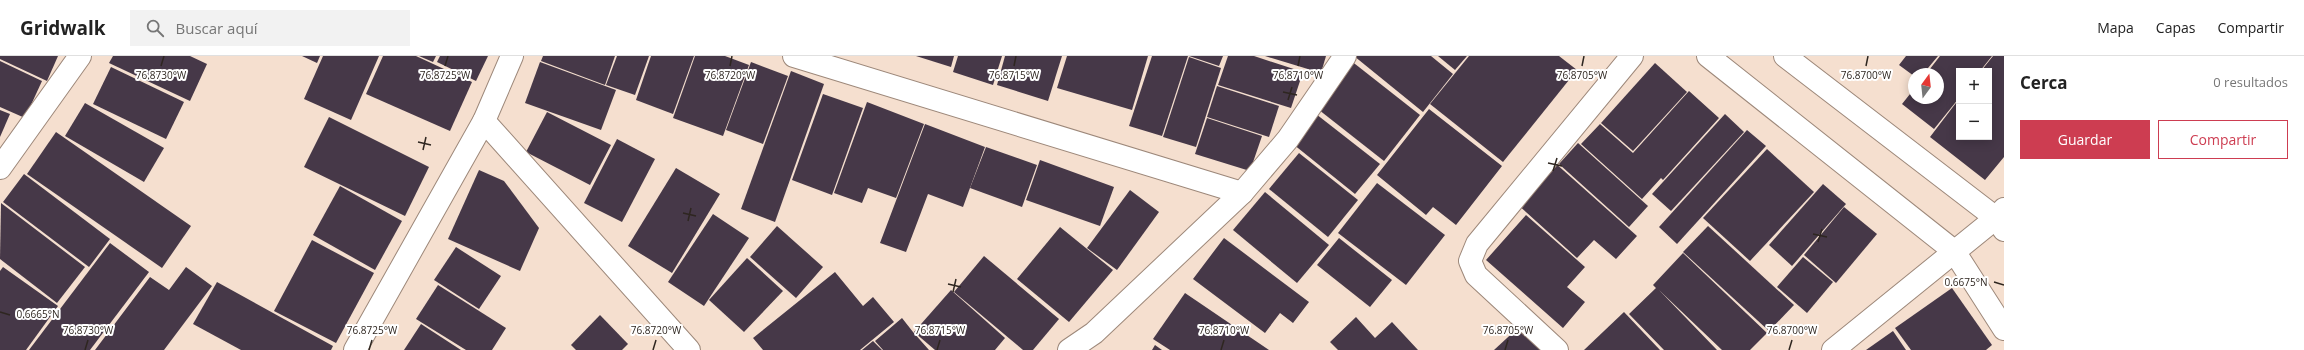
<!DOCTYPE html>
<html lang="es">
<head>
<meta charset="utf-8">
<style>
	:root { --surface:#fff; --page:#f2f2f2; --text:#222; --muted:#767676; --line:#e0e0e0; --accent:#cd3d51 }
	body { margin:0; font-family:"Open Sans",sans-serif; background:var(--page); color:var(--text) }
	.controls { position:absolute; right:12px; top:12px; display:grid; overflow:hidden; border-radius:0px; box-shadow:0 2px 10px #0003 }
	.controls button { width:36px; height:36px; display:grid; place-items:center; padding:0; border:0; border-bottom:1px solid var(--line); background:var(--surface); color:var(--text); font:20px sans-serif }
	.compass { position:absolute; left:1908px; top:12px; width:36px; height:36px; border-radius:50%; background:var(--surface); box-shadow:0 2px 10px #0003; rotate:15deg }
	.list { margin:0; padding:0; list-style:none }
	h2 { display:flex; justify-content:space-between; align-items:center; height:52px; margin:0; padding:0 16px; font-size:17px }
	h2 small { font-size:13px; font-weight:400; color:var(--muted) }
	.actions { display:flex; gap:8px; padding:12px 16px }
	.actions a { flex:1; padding:9px 0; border:1px solid var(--accent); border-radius:0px; text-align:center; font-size:14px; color:var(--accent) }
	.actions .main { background:var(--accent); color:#fff }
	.icon { flex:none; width:22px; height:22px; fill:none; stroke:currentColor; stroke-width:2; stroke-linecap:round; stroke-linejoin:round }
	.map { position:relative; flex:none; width:2004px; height:294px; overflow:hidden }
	header { display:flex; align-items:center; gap:24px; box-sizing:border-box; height:56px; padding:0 20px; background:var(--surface); border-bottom:1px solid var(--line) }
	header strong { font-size:19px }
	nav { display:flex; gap:22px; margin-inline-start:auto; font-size:14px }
	.search { width:280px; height:36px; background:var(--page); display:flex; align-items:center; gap:10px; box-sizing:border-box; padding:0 14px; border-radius:0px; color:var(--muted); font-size:15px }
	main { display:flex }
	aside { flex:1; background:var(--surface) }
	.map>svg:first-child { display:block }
</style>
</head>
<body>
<header>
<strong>Gridwalk</strong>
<div class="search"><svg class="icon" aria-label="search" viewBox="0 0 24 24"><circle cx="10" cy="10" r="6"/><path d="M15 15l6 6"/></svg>Buscar aquí</div>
<nav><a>Mapa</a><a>Capas</a><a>Compartir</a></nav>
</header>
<main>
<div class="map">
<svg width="2004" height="294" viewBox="0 0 2004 294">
	<rect width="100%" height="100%" fill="#f5dfcf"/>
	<g fill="#463848">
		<path d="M 0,0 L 58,0 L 47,25 L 0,3 Z"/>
		<path d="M 113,0 L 190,0 L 207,8 L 190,45 L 109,7 Z"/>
		<path d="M 302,0 L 320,0 L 317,7 Z"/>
		<path d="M 323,0 L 379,0 L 351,64 L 304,43 Z"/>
		<path d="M 383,0 L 416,0 L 472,26 L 450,75 L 366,38 Z"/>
		<path d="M 419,0 L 436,0 L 433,6 Z"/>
		<path d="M 440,0 L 488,0 L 476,25 L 437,6 Z"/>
		<path d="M 543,0 L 615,0 L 605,29 L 541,5 Z"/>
		<path d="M 617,0 L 649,0 L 635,39 L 606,29 Z"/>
		<path d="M 651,0 L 694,0 L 673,58 L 636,44 Z"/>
		<path d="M 695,0 L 725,0 L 749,9 L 723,80 L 673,62 Z"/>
		<path d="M 916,0 L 954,0 L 951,11 Z"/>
		<path d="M 958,0 L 1002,0 L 993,29 L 953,16 Z"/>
		<path d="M 1005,0 L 1062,0 L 1048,45 L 997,29 Z"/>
		<path d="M 1067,0 L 1148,0 L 1132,54 L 1057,32 Z"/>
		<path d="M 1152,0 L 1188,0 L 1162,80 L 1129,70 Z"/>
		<path d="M 1189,0 L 1223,0 L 1219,10 Z"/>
		<path d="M 1228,0 L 1254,0 L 1303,16 L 1291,52 L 1218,29 Z"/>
		<path d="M 1265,0 L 1326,0 L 1321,17 Z"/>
		<path d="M 1354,0 L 1431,0 L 1453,18 L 1423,56 Z"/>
		<path d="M 1438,0 L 1467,0 L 1455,14 Z"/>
		<path d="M 1469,0 L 1559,0 L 1577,14 L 1503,106 L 1430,48 Z"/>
		<path d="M 1906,0 L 1938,0 L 1923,18 L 1914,18 L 1914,20 L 1899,9 Z"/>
		<path d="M 1940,0 L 1992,0 L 1980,15 L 1959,15 L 1959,42 L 1934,73 L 1902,48 L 1914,33 L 1914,42 L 1938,42 L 1938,18 L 1926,18 Z"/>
		<path d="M 1993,0 L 2004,0 L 2004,101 L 1985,124 L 1930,81 L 1959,43 L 1959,81 L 1989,81 L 1989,15 L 1981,15 Z"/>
		<path d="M 1189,1 L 1221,12 L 1196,91 L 1163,81 Z"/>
		<path d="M 1350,4 L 1420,59 L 1384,105 L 1314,50 Z"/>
		<path d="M 0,5 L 42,25 L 25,62 L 0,51 Z"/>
		<path d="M 540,6 L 616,34 L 601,74 L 525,47 Z"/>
		<path d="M 751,6 L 788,20 L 763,88 L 726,74 Z"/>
		<path d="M 1655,7 L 1687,36 L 1633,95 L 1601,67 Z"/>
		<path d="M 111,11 L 184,46 L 166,83 L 93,48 Z"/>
		<path d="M 791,15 L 824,28 L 775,166 L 741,153 Z"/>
		<path d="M 1217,30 L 1279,50 L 1269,81 L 1207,61 Z"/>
		<path d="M 1689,35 L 1719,62 L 1663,124 L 1661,122 L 1642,143 L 1581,88 L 1600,68 L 1633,97 Z"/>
		<path d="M 823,38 L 863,52 L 832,139 L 792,124 Z"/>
		<path d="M 867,46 L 924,68 L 896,142 L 868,132 L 862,147 L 834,137 Z"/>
		<path d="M 85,47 L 164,92 L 144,126 L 65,80 Z"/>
		<path d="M 1429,53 L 1502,110 L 1456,169 L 1433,151 L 1426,159 L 1377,119 Z"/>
		<path d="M 0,54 L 10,58 L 0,81 Z"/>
		<path d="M 547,56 L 611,89 L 590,129 L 526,96 Z"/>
		<path d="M 1316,58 L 1380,108 L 1355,138 L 1293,88 Z"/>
		<path d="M 1725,58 L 1744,76 L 1671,155 L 1652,138 Z"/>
		<path d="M 329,61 L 429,111 L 405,160 L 304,111 Z"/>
		<path d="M 1207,62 L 1262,80 L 1250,115 L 1195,98 Z"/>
		<path d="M 925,68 L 985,91 L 963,151 L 928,138 L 906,196 L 880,187 Z"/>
		<path d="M 1747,74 L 1766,90 L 1677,188 L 1659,171 Z"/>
		<path d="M 56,76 L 191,170 L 162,212 L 27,118 Z"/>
		<path d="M 617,83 L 655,103 L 622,166 L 584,147 Z"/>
		<path d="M 1578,87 L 1648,150 L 1629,171 L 1559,108 Z"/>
		<path d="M 986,91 L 1037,109 L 1022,151 L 970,132 Z"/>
		<path d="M 1767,93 L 1814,136 L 1750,205 L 1703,162 Z"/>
		<path d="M 1299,97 L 1358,144 L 1328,181 L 1269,133 Z"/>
		<path d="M 1040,104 L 1114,131 L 1100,170 L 1026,144 Z"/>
		<path d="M 1554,106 L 1637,180 L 1616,203 L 1594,184 L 1577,202 L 1516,147 Z"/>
		<path d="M 676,112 L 720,138 L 672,217 L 628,190 Z"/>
		<path d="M 479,114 L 504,125 L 539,172 L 520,215 L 448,183 Z"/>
		<path d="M 24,118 L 110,183 L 89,211 L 3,146 Z"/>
		<path d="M 1377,127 L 1445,179 L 1406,229 L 1338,177 Z"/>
		<path d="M 1823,128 L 1846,148 L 1792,210 L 1769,189 Z"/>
		<path d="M 340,130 L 402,165 L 375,214 L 313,179 Z"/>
		<path d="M 1130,134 L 1159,156 L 1117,214 L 1087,192 Z"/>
		<path d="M 1265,136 L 1329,189 L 1297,227 L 1233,174 Z"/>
		<path d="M 1,147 L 85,211 L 57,247 L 0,203 Z"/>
		<path d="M 1844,151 L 1877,178 L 1836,227 L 1804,199 Z"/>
		<path d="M 713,158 L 749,182 L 704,250 L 668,226 Z"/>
		<path d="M 1526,159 L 1585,211 L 1567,231 L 1585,246 L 1563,272 L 1486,204 Z"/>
		<path d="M 777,170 L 823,211 L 796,242 L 750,201 Z"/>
		<path d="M 1708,170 L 1794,249 L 1769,275 L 1683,196 Z"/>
		<path d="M 1060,171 L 1113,214 L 1069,266 L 1017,223 Z"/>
		<path d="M 1224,182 L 1309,246 L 1293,267 L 1280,257 L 1265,277 L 1193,223 Z"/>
		<path d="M 1339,182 L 1392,224 L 1370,251 L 1317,209 Z"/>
		<path d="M 312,184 L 374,217 L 336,287 L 274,255 Z"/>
		<path d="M 110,187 L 149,216 L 90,294 L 29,294 Z"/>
		<path d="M 456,191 L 501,220 L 479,253 L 434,224 Z"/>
		<path d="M 1683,197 L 1767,277 L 1750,294 L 1722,294 L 1659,234 L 1717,294 L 1664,294 L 1629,258 L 1656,232 L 1653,229 Z"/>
		<path d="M 984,200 L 1059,263 L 1033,294 L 1023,294 L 954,236 Z"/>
		<path d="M 1803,201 L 1833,226 L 1807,257 L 1777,231 Z"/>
		<path d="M 747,202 L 783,235 L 744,276 L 709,244 Z"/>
		<path d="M 3,211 L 58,250 L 26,294 L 0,294 L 0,215 Z"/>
		<path d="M 186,211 L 212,230 L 164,294 L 95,294 L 150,221 L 169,234 Z"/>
		<path d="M 835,216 L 863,250 L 873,241 L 894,266 L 860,294 L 763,294 L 753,282 Z"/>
		<path d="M 217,226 L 333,290 L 331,294 L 241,294 L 193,268 Z"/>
		<path d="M 438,229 L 506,272 L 492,294 L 466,294 L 416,263 Z"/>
		<path d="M 1952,232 L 1992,289 L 1986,294 L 1911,294 L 1895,272 Z"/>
		<path d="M 951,234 L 1005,282 L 995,294 L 935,294 L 914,276 Z"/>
		<path d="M 1185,237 L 1269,294 L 1170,294 L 1153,283 Z"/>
		<path d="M 1624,256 L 1660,294 L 1584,294 Z"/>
		<path d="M 600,259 L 628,288 L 622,294 L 576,294 L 571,289 Z"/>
		<path d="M 1356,261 L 1375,282 L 1392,266 L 1418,294 L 1338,294 L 1330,286 Z"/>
		<path d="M 902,262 L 913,276 L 929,294 L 883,294 L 875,285 Z"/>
		<path d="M 421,268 L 461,294 L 404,294 Z"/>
		<path d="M 1520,270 L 1542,294 L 1494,294 Z"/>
		<path d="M 1893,275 L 1906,294 L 1866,294 Z"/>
		<path d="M 873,285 L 882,294 L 862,294 Z"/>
		<path d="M 1155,289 L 1162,294 L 1152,294 Z"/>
	</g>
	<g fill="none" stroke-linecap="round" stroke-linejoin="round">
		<defs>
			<g id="minor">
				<path d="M 794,0 L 1242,137"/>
				<path d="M 484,65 L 689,294"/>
				<path d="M 0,112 L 80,0"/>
				<path d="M 355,294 L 484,65 L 512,0"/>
				<path d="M 1069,294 L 1094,277 L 1242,137 L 1288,83 L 1345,0"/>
				<path d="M 1557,294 L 1476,219 L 1470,205 L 1477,188 L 1632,0"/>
				<path d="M 1833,294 L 1996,162 L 2004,153"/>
			</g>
			<g id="secondary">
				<path d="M 1708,0 L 1954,195 L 2004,273"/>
				<path d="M 1785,0 L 1996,162 L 2004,174"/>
			</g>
		</defs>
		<use href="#minor" stroke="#9d887a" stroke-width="24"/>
		<use href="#secondary" stroke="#9d887a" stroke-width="24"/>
		<use href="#minor" stroke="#fff" stroke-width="22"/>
		<use href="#secondary" stroke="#fff" stroke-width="22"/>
	</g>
	<path fill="none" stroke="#2e2620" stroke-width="1.5" d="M 161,10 L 164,0M 445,10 L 448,0M 730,10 L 732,0M 1014,10 L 1016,0M 1298,10 L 1300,0M 1582,10 L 1584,0M 1866,10 L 1868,0M 1283,36 L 1297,39M 1288,44 L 1292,31M 418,86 L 431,89M 423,94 L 426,81M 1548,107 L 1562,110M 1553,115 L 1557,102M 683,157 L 696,160M 688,165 L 691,152M 1813,178 L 1827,181M 1818,186 L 1822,173M 1994,226 L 2004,229M 948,228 L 961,231M 953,236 L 956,223M 0,256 L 10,259M 85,294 L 88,284M 369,294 L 372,284M 653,294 L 656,284M 937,294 L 940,284M 1221,294 L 1224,284M 1505,294 L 1508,284M 1789,294 L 1792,284"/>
	<g font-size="10" text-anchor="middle" fill="#2e2620" stroke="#fff" stroke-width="4" stroke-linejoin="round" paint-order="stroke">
		<text x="161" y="23">76.8730°W</text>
		<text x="445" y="23">76.8725°W</text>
		<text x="730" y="23">76.8720°W</text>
		<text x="1014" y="23">76.8715°W</text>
		<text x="1298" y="23">76.8710°W</text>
		<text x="1582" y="23">76.8705°W</text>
		<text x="1866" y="23">76.8700°W</text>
		<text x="1966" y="230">0.6675°N</text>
		<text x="38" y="262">0.6665°N</text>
		<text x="88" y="278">76.8730°W</text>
		<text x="372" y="278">76.8725°W</text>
		<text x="656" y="278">76.8720°W</text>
		<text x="940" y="278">76.8715°W</text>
		<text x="1224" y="278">76.8710°W</text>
		<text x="1508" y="278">76.8705°W</text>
		<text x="1792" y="278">76.8700°W</text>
	</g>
</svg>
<div class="controls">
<button>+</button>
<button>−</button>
</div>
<svg class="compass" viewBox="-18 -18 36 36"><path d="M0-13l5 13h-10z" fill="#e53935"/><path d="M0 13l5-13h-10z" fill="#767676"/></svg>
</div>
<aside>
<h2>Cerca<small>0 resultados</small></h2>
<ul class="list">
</ul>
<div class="actions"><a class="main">Guardar</a><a>Compartir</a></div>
</aside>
</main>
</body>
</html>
